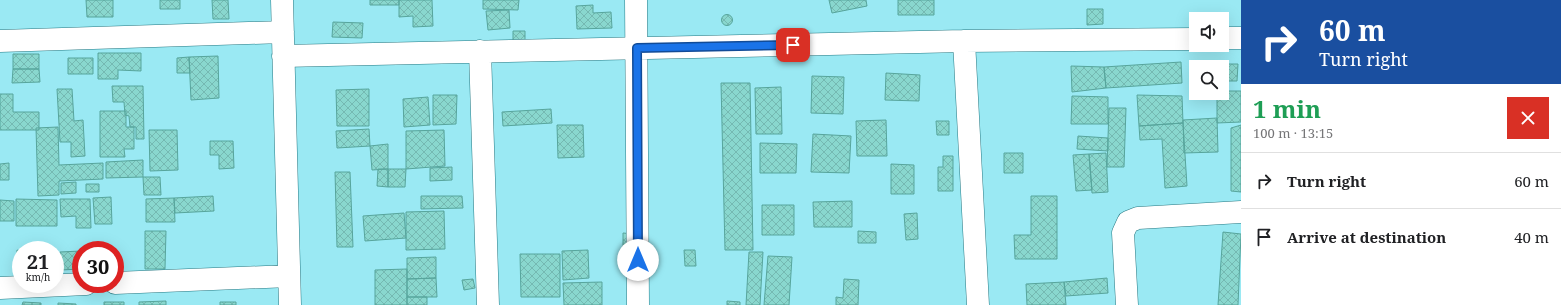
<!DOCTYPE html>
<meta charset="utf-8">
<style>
body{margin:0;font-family:"Noto Serif",serif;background:#f6f6f6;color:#202124;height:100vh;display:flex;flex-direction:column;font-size:15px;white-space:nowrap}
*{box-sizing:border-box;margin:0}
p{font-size:13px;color:#757577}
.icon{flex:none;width:22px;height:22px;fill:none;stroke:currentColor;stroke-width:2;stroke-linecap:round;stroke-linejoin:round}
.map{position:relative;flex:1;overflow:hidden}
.sheet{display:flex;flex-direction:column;background:#fff;width:320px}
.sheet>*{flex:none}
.banner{background:#1a4fa0;color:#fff;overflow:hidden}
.buttons{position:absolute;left:1189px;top:12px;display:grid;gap:8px}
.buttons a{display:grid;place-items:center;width:40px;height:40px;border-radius:0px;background:#fff;box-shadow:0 4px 16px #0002;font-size:20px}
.speed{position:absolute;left:12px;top:241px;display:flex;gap:8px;font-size:20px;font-weight:700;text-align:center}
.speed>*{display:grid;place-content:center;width:52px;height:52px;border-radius:50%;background:#fff;box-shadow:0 4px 16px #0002;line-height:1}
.speed small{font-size:10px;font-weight:400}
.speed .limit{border:6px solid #d22;background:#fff;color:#111}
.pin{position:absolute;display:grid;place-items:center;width:34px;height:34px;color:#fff;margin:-17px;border-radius:8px;box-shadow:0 2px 6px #0006}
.me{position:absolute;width:44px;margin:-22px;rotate:0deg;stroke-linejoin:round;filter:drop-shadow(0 0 3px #0008)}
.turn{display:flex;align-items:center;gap:14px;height:84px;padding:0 12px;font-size:18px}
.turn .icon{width:52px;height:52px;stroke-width:2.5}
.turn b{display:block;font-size:28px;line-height:34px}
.round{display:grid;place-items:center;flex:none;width:42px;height:42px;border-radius:0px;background:#f6f6f6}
.summary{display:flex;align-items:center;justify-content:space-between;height:68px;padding:0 12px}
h1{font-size:24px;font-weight:700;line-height:30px;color:#1e9e55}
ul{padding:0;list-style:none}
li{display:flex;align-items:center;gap:12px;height:56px;padding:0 12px;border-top:1px solid #e0e0e0}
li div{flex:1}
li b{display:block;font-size:15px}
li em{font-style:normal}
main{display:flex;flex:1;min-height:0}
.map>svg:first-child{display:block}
.building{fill:url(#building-cross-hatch);stroke:#57a59c}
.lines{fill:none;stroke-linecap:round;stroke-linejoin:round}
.minor-casing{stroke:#267983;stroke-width:23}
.minor{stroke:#fff;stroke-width:22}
.route-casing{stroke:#114b97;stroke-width:10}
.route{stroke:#1a73e8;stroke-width:7}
</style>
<main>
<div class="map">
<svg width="1241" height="305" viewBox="0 0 1241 305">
<defs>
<pattern id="building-cross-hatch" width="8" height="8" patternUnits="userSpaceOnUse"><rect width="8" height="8" fill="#89d7ce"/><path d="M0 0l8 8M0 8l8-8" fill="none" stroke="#75b9b2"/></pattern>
</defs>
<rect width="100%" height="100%" fill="#9ae9f3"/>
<!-- building -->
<path class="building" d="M86,0h27v17h-26z
M160,0h20v9h-20z
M212,0h16l1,19h-16z
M370,0h29v5h-29z
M399,0h33l1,26 -20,1v-11l-14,1z
M483,0h36l-1,10 -35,-1z
M829,0h37l1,6 -35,7z
M898,0h36v15h-36z
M593,5v8l18,-1 1,16 -35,1 -1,-23z
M1087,9h16v15l-16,1z
M509,10l1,18 -22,2 -2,-19z
M721.5 20a5.5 5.5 0 1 1 11 0a5.5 5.5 0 1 1-11 0Z
M333,22l30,1 -1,15 -30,-1z
M513,31h12v12h-12z
M98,53h43v18l-23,-1v9h-20z
M13,54h26v15h-26z
M218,56l1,42 -28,2 -2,-43z
M189,57l1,16h-13v-15z
M68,58h25v16h-25z
M1181,62l1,21 -76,5 -2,-21z
M1220,64h18l-1,17h-15v-14h-2z
M1071,66l33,1 2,21 -34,4z
M13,69h26l1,13 -28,1z
M886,73l34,2 -1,26 -34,-1z
M812,76l32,1 -1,37 -32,-1z
M721,83h29l3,167h-28z
M112,86h31l1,53h-8v-12h-6l-1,-11 -4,-1 -1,-13h-11z
M781,87l1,47h-26l-1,-46z
M57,89h15l2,32 9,-1 2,36 -14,1v-15h-11z
M369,89v37h-32l-1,-36z
M1222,91h19v31l-24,1v-30h5z
M0,94h13v18h26v18h-39z
M433,95h24l-1,29 -23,1z
M1137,95l45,1 1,27 -44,3z
M1072,96l36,1v27h-37z
M428,97l2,28 -26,2 -1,-28z
M1109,108h17l-2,59h-17z
M551,109l1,14 -49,3 -1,-14z
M100,111h26v16h8v22h-10l1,8h-25z
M1217,118l1,34 -34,1 -1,-33z
M886,120l1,36h-30l-1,-35z
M936,121h13v14h-12z
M1183,123l4,63 -22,2 -3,-49 -22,1 -1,-14z
M557,125h26l1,32 -26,1z
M1241,125v67l-10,-1v-63z
M58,127l1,38 44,-2v16l-44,2v14l-21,1 -2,-68z
M369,129l1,17 -33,2 -1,-17z
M149,130h28l1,40 -28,1z
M444,130l1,36 -39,3v-38z
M813,134l38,2 -2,37 -38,-1z
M1078,136l30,2v13l-31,-2z
M210,141h23l1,27 -15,1v-14h-9z
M760,143l37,1 -1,29h-36z
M388,144v25l-16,1 -2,-24z
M1004,153h19v20h-19z
M1106,153l2,39 -16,1 -3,-39z
M1089,154l3,36 -16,1 -3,-36z
M943,156h10v35h-15v-24h5z
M143,160v17l-37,1v-16z
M9,163v17h-9v-16z
M891,164l23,1v29h-23z
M452,167v13l-22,1v-13z
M378,169h10v18l-11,-1z
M388,169h18l-1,18h-17z
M335,172h15l3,75h-16z
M143,177h17l1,18h-17z
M76,182v11l-15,1v-11z
M86,184h13v8h-13z
M213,196l1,15 -39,2 -1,-15z
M421,196h41l1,12 -42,1z
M1031,196h26v63h-42l-1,-24h17z
M111,197l1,27h-17l-2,-26z
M174,198l1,24h-29v-23z
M16,199l41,1v26h-41z
M60,199h30l1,29h-15v-12l-15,1z
M0,200l14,1v20h-14z
M852,201v26h-38l-1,-25z
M762,205h32v30h-32z
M444,211l1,38 -39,1v-38z
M404,213l2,25 -41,3 -2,-25z
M917,213l1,26 -12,1 -2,-26z
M145,231h21l-1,38h-20z
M858,231l18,1v11h-18z
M1223,232l18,2 -3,71h-20z
M623,233l11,1v15h-11z
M17,250l4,1v19h-5z
M588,250l1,28 -26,2 -1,-29z
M684,250h11l1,16h-11z
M81,251v18l-20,1 -1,-18z
M55,252h2l-1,20 -1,-1z
M749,252h14l-3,53h-14z
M520,254h40v43h-39z
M768,256l24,1 -3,48h-25z
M436,257v21l-29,1v-21z
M407,269v36h-32v-35z
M436,278l1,19h-30v-18z
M1107,278l1,15 -42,3 -2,-14z
M473,279l2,9 -11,2 -2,-10z
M844,279l15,1 -1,25h-22v-8l7,1z
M602,282v23h-38l-1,-22z
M1064,282l2,23h-39l-1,-21z
M407,297h20v8h-20z
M166,301v4h-27v-3z
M727,301l13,1v3h-13z
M23,302l18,1v2h-19z
M104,302h20v3h-20z
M220,302h16v3h-16z
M58,303l18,1v1h-18z"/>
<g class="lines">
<defs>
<path id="minor" d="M282,0l8,305
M636,0l2,305
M1222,38h19
M0,41l283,-9
M964,41l14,264
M480,51l8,254
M283,56l681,-15 232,-2
M115,283l174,-7
M0,288l86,-4
M1127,305l-4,-72 5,-11 10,-4 103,-6"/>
</defs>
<!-- minor casing -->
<use href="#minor" class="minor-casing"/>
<!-- minor -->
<use href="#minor" class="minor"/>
</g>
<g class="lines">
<defs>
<path id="route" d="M638,260l-1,-212 156,-3"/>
</defs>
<!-- route casing -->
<use href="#route" class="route-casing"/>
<!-- route -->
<use href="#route" class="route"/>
</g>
</svg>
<div class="buttons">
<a><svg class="icon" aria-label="sound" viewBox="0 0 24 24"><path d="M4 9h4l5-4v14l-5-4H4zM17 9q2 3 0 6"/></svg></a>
<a><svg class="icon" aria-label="search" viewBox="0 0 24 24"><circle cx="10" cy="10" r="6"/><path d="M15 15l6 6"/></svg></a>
</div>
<div class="speed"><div>21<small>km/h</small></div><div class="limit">30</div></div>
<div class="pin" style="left:793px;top:45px;background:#d93025"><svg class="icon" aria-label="arrive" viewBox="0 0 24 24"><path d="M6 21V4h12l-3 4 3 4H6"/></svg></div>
<svg class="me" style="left:638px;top:260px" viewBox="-20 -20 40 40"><circle r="19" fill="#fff"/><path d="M0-13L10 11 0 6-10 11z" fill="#1a73e8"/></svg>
</div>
<section class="sheet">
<div class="banner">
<div class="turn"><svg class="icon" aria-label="right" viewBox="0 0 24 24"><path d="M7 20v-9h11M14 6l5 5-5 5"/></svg><div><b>60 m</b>Turn right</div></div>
</div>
<div class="summary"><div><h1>1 min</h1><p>100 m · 13:15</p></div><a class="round" style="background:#d93025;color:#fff"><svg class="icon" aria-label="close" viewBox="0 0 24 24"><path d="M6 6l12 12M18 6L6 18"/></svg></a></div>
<ul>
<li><svg class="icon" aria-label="right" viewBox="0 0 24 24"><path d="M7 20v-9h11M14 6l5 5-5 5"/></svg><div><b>Turn right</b></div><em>60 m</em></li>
<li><svg class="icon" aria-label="arrive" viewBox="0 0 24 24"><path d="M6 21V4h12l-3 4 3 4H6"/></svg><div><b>Arrive at destination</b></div><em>40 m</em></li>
</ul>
</section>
</main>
